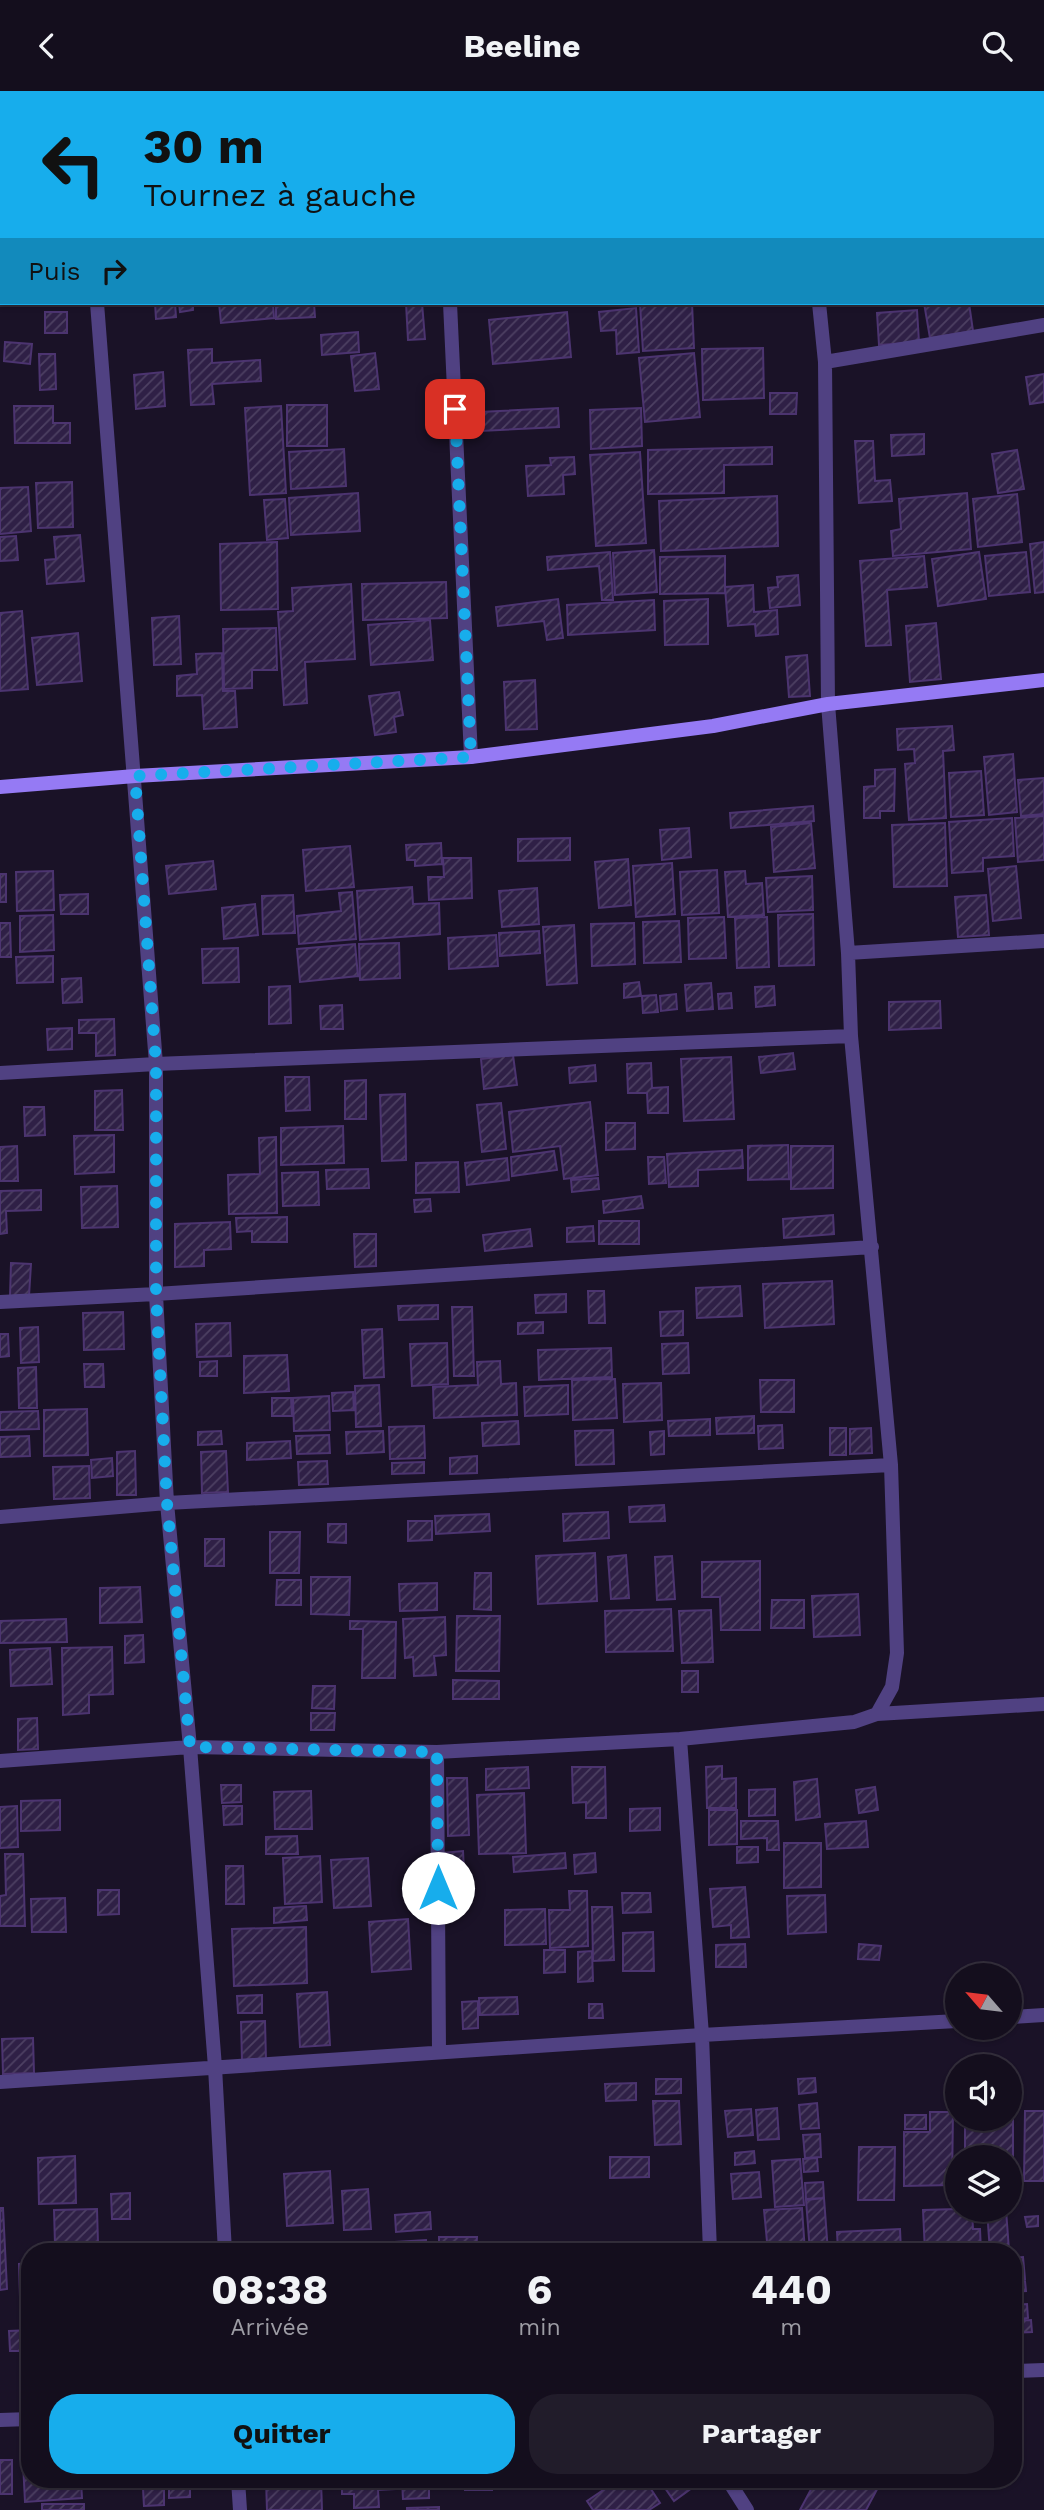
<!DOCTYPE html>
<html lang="fr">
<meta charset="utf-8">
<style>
body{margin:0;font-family:"Work Sans",sans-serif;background:#211c2a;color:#f1f3f6;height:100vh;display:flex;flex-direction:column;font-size:26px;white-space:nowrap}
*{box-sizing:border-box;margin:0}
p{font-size:23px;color:#9d9ca4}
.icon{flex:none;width:38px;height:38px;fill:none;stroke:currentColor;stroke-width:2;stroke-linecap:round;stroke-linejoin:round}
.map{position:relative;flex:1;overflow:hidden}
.drawer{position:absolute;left:21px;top:2152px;width:1001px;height:245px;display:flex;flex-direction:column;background:#140e1d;border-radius:28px;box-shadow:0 2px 5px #0004,0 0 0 2px #332e3b}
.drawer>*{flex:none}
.guide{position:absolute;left:0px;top:0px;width:1045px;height:214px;box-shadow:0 2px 5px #0004,0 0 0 2px #332e3b;background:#17adec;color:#111;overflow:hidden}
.needle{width:46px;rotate:298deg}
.tools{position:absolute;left:945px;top:1872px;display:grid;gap:14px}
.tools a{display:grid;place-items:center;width:77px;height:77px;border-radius:50%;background:#140e1d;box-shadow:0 2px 5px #0004,0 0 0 2px #332e3b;font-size:35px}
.pin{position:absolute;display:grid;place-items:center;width:60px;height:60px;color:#fff;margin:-30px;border-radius:14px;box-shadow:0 4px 10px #0006}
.me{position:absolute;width:77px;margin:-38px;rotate:0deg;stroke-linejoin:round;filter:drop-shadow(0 0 5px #0008)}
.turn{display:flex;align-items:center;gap:24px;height:147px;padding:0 28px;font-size:32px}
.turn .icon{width:91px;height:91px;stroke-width:2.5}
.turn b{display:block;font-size:49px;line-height:60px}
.then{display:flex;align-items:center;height:66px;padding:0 28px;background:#0003;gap:14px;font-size:26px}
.eta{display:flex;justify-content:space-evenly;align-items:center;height:119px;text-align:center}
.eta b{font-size:42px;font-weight:700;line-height:49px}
.action{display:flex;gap:14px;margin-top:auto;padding:14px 28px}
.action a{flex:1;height:80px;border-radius:28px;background:#17adec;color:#111;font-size:28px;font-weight:700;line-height:80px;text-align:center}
.action a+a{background:#211c2a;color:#f1f3f6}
header{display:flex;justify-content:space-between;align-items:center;height:91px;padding:0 28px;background:#140e1d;font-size:32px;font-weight:700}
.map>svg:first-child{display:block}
.building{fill:url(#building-hatch);stroke:#4c3470;stroke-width:2}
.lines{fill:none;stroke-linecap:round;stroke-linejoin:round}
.street{stroke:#504182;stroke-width:14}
.secondary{stroke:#957af4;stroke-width:14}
.route{stroke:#17adec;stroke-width:12;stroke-dasharray:0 21.6}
</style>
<header><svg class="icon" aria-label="back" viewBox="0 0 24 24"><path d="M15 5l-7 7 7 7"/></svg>Beeline<svg class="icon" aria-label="search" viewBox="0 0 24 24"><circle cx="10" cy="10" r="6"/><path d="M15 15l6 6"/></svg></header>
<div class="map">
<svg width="1044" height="2419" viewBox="0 0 1044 2419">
<defs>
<pattern id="building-hatch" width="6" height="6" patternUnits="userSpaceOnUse" patternTransform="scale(1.75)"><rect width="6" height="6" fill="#2f2046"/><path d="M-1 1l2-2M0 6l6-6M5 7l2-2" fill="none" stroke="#4d4062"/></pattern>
</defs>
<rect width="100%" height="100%" fill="#1a1227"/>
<!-- building -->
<path class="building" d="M155,212h20l1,14 -20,2z
M179,212h14v7l-13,2z
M219,212h54l1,15 -53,5z
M276,212h38l1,14 -39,2z
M406,212h16l3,36 -17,1z
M692,212l2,45 -51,3 -3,-47z
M924,212h45l4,28 -43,7z
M636,217l3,44 -22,2 -1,-24 -15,1 -2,-19z
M917,219l2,32 -40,3 -2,-32z
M45,221h22v21h-22z
M567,221l4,45 -78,7 -4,-44z
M358,241l1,20 -37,3 -1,-20z
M5,251l27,2 -2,20 -26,-3z
M763,257l1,50 -61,2 -1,-51z
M212,258v14l48,-3 1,21 -49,3 2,20 -23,1 -3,-55z
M375,262l4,36 -24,2 -4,-35z
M694,262l6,64 -55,5 -6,-64z
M39,263h16l1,35 -16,1z
M163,281l2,34 -29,3 -2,-34z
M1044,283v28l-14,2 -4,-27z
M770,302h27l-1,21h-26z
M287,314h40v41h-40z
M14,315h39v17h17v20h-55z
M281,315l5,87 -36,2 -5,-87z
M558,317l1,19 -78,4 -1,-19z
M641,317l1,38 -51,3 -1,-39z
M924,343v20l-32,2 -1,-21z
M855,350h18l2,40 15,-1 2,21 -33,2z
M772,356v17l-48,1v28l-76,1v-44z
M344,358l2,37 -55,3 -2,-37z
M1017,359l7,39 -26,4 -6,-39z
M640,361l6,91 -50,3 -6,-91z
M574,366l1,17 -12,1 1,19 -36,2 -2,-30 25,-1 -1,-7z
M72,391l1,45 -35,1 -2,-45z
M28,396l3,44 -31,3v-46z
M358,402l2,38 -69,4 -2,-37z
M967,402l4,56 -78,7 -2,-25 10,-2 -2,-30z
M1017,403l5,48 -44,5 -5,-48z
M777,405l1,50 -117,5 -2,-50z
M285,408l3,39 -21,2 -3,-40z
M80,444l4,46 -37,3 -2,-24 11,-1 -2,-22z
M16,445l2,24 -18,1v-24z
M277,451l1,67 -57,1 -1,-66z
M1044,451v50l-9,1 -5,-49z
M654,459l3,42 -42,3 -2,-42z
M610,461l3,48h-11l-3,-34 -51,4 -1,-13z
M979,461l7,47 -48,7 -6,-47z
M1026,461l4,40 -41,4 -4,-40z
M725,465v37l-65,1v-37z
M924,465l3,31 -40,3 4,55 -25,1 -6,-85z
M798,484l2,30 -30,3 -2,-20 10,-1 -1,-10z
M446,491l1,36 -84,2 -1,-36z
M351,493l4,75 -50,3 2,41 -23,2 -6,-93 15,-1 -1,-23z
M753,494l1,27 23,-2 1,24 -22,2 -1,-12 -27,2 -3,-39z
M558,508l5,39 -16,2 -3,-19 -46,5 -2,-19z
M708,508v45l-43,1 -1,-44z
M654,509l1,30 -87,5 -1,-30z
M22,520l6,78 -28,2v-78z
M179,525l2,48 -27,1 -2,-47z
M430,529l3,40 -62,5 -3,-40z
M936,532l5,56 -31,3 -4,-56z
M276,537l1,42h-25v18l-28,1 -1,-60z
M78,542l4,48 -45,4 -5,-47z
M222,562l1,38h12l2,36 -33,2 -2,-34 -25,1v-20l20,-2 -1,-20z
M807,564l3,41 -21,1 -3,-40z
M535,589l2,49 -31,1 -2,-48z
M399,601l4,23 -9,2 2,15 -21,3 -6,-39z
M952,635l2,24 -11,1 3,67 -37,2 -4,-56 10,-1 -1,-14 -16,1 -1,-21z
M1013,663l4,58 -28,3 -5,-58z
M895,678l-1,42h-14v7h-16v-31l11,-1v-16z
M981,680l3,44 -33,2 -2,-44z
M1044,687v36l-23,2 -3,-36z
M813,715l1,15 -83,7 -1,-15z
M1044,725v44l-26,2 -3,-44z
M1012,727l2,38 -31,2v13l-31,2 -3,-51z
M811,732l4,45 -41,4 -3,-45z
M945,732l2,63 -53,1 -2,-62z
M689,737l2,29 -29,3 -2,-30z
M570,747v22l-52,1v-22z
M441,752l1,21 -27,2v-6h-8l-1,-15z
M350,755l4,41 -48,4 -3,-41z
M443,767h28l1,40 -43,2 -1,-23h16z
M628,768l3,46 -32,3 -4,-46z
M213,770l3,28 -47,5 -3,-28z
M672,772l3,51 -39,3 -3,-51z
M1016,775l5,52 -28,3 -5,-52z
M717,779l2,43 -37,2 -2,-43z
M53,780l1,39 -37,1 -1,-39z
M745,780l1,13 16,-1 2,32 -36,2 -3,-45z
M0,783h6v28h-6z
M812,785l1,34 -45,2 -2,-34z
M412,796l1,17 26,-1 1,31 -80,6 -3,-49z
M537,797l2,36 -37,3 -3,-36z
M352,801l4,47 -57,5 -2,-28 44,-5 -2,-18z
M88,803v20h-27l-1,-19z
M293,804l2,38 -32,1 -1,-38z
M986,804l3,40 -31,2 -3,-40z
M255,813l3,31 -34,4 -2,-31z
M813,823l1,51 -35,1 -1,-51z
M53,824l1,35 -34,2v-36z
M724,826l2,41 -37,1 -1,-41z
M767,826l2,50 -32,1 -2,-50z
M679,830l2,41 -37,1 -1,-41z
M0,832h10l1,34h-11z
M634,832l1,41 -43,2 -1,-42z
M574,834l3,58 -30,2 -4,-58z
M539,840l1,22 -40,3 -1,-23z
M496,844l2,31 -49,3 -1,-31z
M399,852l1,35 -40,2 -1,-36z
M355,853l3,32 -58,6 -3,-33z
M238,857l1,34 -36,1 -1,-34z
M53,865v26l-36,1 -1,-26z
M81,887l1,24 -19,1 -1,-24z
M639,891l2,14 -17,2v-14z
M711,892l2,26 -26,2 -2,-26z
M290,895l1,37 -22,1v-37z
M774,895l1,19 -19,2 -1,-20z
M731,902l1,15 -13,1 -1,-15z
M676,903l1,15 -16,2 -1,-15z
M656,904l2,17 -15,1 -1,-17z
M940,910l1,27 -52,2v-28z
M342,914l1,24h-22l-1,-23z
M114,928l1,36 -19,1v-23h-17v-13z
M72,937v21l-24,1 -1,-21z
M793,962l2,16 -34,4 -2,-16z
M513,964l4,30 -33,4 -3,-30z
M731,966l3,62 -50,2 -3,-62z
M651,972l1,25 16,-1v26h-20l-1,-20h-19l-1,-29z
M595,974l1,16 -26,2 -1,-15z
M285,986h24l1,33 -24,1z
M366,989v39h-21v-38z
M122,999l1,40h-28v-39z
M405,1003l1,66 -24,1 -2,-66z
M590,1011l8,73 -34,4 -4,-33 -47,6 -4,-40z
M501,1012l5,46 -24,3 -5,-47z
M24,1016h20l1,28 -20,1z
M606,1032h29v26l-29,1z
M343,1035l1,37 -63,2v-37z
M114,1044v37l-39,2 -1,-38z
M276,1046l1,76 -48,1 -1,-39 32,-1 -1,-36z
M788,1054l1,34 -41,1v-34z
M17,1055l1,35h-18v-34z
M791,1055h42v42l-42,1z
M742,1059l1,18 -45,2v16l-29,1 -2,-33z
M554,1060l3,19 -45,6 -1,-19z
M648,1066h16l2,26 -17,1z
M507,1067l2,22 -42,5 -2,-22z
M458,1071l1,30 -43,1v-30z
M368,1078l1,19 -42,1 -1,-19z
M318,1081l1,33 -36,1 -1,-33z
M598,1087l1,11 -27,3 -1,-12z
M117,1095l1,41 -36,1 -1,-41z
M41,1099v20l-35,1 1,22 -7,1v-43z
M641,1105l2,12 -39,5 -1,-12z
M430,1108l1,12 -16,1 -1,-12z
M833,1124l1,19 -50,4 -1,-19z
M287,1126v25h-35v-11l-15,1 -1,-14z
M599,1130h40v23h-40z
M230,1131l1,27 -27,1v16l-29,1v-43z
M593,1135l1,15 -27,1v-14z
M530,1138l2,17 -47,5 -2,-16z
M354,1143h22v32l-21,1z
M11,1172l20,1 -2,32h-19z
M832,1190l2,43 -69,4 -2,-44z
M740,1195l2,30 -45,2 -1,-30z
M588,1200h16l1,32h-16z
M566,1203v18l-30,1 -1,-18z
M438,1214v14l-39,1 -1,-14z
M452,1216h20l2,69h-20z
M683,1220v24l-22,1 -1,-24z
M123,1221l1,37 -40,1 -1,-37z
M543,1231v11l-25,1v-11z
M230,1232l1,33 -34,1 -1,-33z
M38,1236l1,35 -18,1 -1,-35z
M382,1238l2,48 -20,1 -2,-48z
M0,1243h8l1,22 -9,1z
M447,1252l1,41 -36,2 -2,-42z
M688,1252l1,30 -26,1 -1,-30z
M611,1257l1,29 -73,3 -1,-30z
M287,1264l2,36 -45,2v-37z
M217,1270v15h-17v-14z
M500,1270l1,23 15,-1 1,32 -83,3 -1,-31 45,-2 -1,-23z
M84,1273h19l1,23h-19z
M36,1276l1,41h-18l-1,-40z
M615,1288l2,39 -44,2 -1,-40z
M760,1289h34v32h-33z
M661,1292l1,37 -38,2 -1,-38z
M379,1294l2,41 -25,1 -1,-41z
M568,1294v29l-43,2 -1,-29z
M353,1301l1,18 -21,1 -1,-18z
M329,1305l1,34 -36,1 -1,-33z
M272,1307h19l1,18h-20z
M87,1318l1,46 -44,1v-46z
M38,1320l1,18 -39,1v-18z
M754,1325v17l-37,1 -1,-16z
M710,1328v16l-41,1 -1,-15z
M518,1330l1,23 -36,2 -1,-23z
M782,1334l1,23 -24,1 -1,-23z
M424,1335l1,32 -35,1 -1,-32z
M830,1337h16v27h-16z
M871,1337l1,25 -22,1v-25z
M613,1339l1,34 -38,1 -1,-34z
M221,1340l1,13 -24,1v-13z
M383,1340l1,21 -37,2 -1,-22z
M664,1340v23l-13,1 -1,-23z
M329,1344l1,18 -33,1 -1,-18z
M29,1345l1,20 -30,1v-20z
M290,1350l1,17 -44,2v-17z
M135,1360l1,44h-19v-43z
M226,1360l2,41 -26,1 -1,-41z
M477,1365v17l-27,1v-16z
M112,1367l1,18 -21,2 -1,-18z
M327,1370l1,23 -29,1 -1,-23z
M424,1371v11l-32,1v-11z
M89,1375l1,32 -36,1 -1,-32z
M664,1414l1,16 -35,1 -1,-15z
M608,1421l1,26 -45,3 -1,-27z
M489,1423l1,17 -54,3 -1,-18z
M408,1430h24v19l-24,1z
M328,1433h18v19l-18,-1z
M270,1441h30l-1,41h-29z
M205,1448h19v27h-19z
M595,1462l2,48 -59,3 -2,-48z
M626,1464l3,43 -18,1 -3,-42z
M672,1465l3,43 -18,1 -2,-43z
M760,1470v69h-39l-1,-33h-18v-35z
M475,1482h16v37l-17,-1z
M311,1486h39l-1,38 -38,-1z
M277,1489h24v25h-25z
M437,1492v27l-37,1 -1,-27z
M140,1496l2,35 -42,1v-35z
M858,1503l2,41 -46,2 -2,-41z
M772,1509h32v28h-33z
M671,1518l2,42 -67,1 -1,-41z
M711,1519l2,52 -31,1 -3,-52z
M457,1525h43l-1,55h-43z
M445,1526l1,38 -12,1 2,19 -22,1 -1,-19 -8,1 -2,-39z
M66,1528l1,23 -67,1v-22z
M350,1530l46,1 -1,56h-33l1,-49h-13z
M143,1544l1,27 -19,1v-27z
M112,1556l1,47 -24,1v18l-26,2 -1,-67z
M50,1557l2,36 -41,2 -1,-36z
M682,1580h16v21h-16z
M453,1589l46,1v18h-46z
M313,1595h22l-1,23 -22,-1z
M311,1622h24l-1,17h-23z
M37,1627l1,31 -20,1v-31z
M722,1675v13l14,-1v30h-29l-1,-41z
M528,1676l1,21 -43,2v-21z
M572,1676h33l1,51h-20v-16l-13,1z
M447,1687h20l2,57 -21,1z
M817,1688l3,38 -24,3 -2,-38z
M221,1694h20v17l-19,1z
M875,1696l3,23 -19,3 -3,-23z
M775,1698v26l-26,1v-26z
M311,1700l1,38h-37l-1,-37z
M524,1702l2,60 -47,1 -2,-59z
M60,1709v30l-39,1v-30z
M17,1715l1,41 -18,1v-41z
M223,1715h19v18l-18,1z
M660,1717v22l-30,1v-22z
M709,1719h28v34l-28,1z
M741,1730h37l1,29h-12v-12l-26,1z
M866,1730l2,26 -41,2 -2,-25z
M297,1745l1,18h-32v-17z
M784,1752h37v44l-37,1z
M737,1756h21v15l-21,1z
M463,1760l1,20 -21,2 -1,-20z
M565,1762l1,15 -52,4 -1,-15z
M595,1762l1,19 -21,2 -1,-19z
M5,1763h18l2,72h-25v-30l6,-1z
M320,1765l2,46 -37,2 -2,-46z
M368,1767l3,48 -37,2 -3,-48z
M226,1775h17l1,38h-18z
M745,1796l4,50 -18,1v-13l-18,2 -3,-38z
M98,1799h21v24l-21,1z
M569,1800h18l1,55 -38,2 -1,-38h21z
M622,1802h28l1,19 -28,1z
M825,1804l1,37 -38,2 -1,-38z
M65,1807l1,34h-34l-1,-33z
M306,1815l1,14 -33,3v-15z
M592,1816h20l2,53 -21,1z
M545,1818l1,35 -41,1v-35z
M408,1828l3,50 -39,3 -3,-50z
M306,1836l1,56 -73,3 -2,-57z
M653,1841l1,39h-31v-38z
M745,1853l1,23h-30v-22z
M859,1853l22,2 -2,14 -21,-1z
M544,1859h21v22l-21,1z
M592,1860l1,30 -15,1v-30z
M327,1901l3,53 -30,2 -3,-53z
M262,1904v18h-24l-1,-17z
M517,1906l1,17 -38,1 -1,-17z
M478,1910v27l-15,1 -1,-27z
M589,1913h13l1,14h-14z
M265,1930l1,39 -24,1 -1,-39z
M33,1947l1,35 -31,1 -1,-35z
M815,1987l1,14 -17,2 -1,-15z
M656,1988h25v14l-25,1z
M636,1992v17l-30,1 -1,-17z
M653,2010h26l2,43 -26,1z
M817,2012l2,25 -18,1 -2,-24z
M777,2017l2,31 -21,1 -2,-30z
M751,2018l2,26 -25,2 -3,-26z
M1025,2020h19v70h-20z
M930,2021h23l-1,73 -48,1v-54h26z
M1010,2021h3v70h-3v-24h-45v-39h45z
M905,2024h21v14h-21z
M820,2043l1,23 -16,1 -2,-23z
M859,2056h36l-1,53h-36z
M754,2060l1,12 -20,2v-12z
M75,2065l1,47 -37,1 -1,-46z
M610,2066h39v20l-39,1z
M817,2067l1,13 -14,1 -1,-13z
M800,2068l4,46 -29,2 -3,-46z
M330,2080l3,52 -46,3 -3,-52z
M759,2081l2,25 -28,2 -2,-25z
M823,2091l1,16 -18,1 -1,-16z
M368,2098l3,40 -27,1 -2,-39z
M130,2102v26h-18l-1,-25z
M824,2107l4,54h-18l-4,-52z
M0,2117h3l4,81 -7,1z
M802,2117l3,44h-37l-4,-42z
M97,2118l1,34 -43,1 -1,-34z
M957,2118l15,1 1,19h7l1,23h-56l-2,-42z
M987,2119h19l3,40 -19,2z
M430,2121l1,17 -35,3 -1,-17z
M1038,2125v10l-11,1 -2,-10z
M900,2138l1,23h-63l-1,-20z
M439,2146h38l-1,15h-37z
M426,2149l1,12h-81v-7z
M314,2154v7h-59v-4z
M326,2154h13l1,7h-14z
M1023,2166l2,22 -12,1v-22z
M30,2172v34h-10l-1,-33z
M1025,2190l1,10 -13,1v-10z
M1027,2213l1,14 -15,2v-15z
M1031,2229l1,12 -19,1v-12z
M30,2239v21h-20l-1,-20z
M1021,2244l1,13h-9v-12z
M0,2369h12v34h-12z
M30,2370v19h51l1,18 -57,4 -2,-40z
M266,2389h55l1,30h-55z
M342,2389h52l1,9 -17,1 1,17 -25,1v-14h-12z
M402,2389h27v18l-26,1z
M465,2389h27v10h-27z
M618,2389h27l15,23 -11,7h-56l-6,-9z
M677,2389h15l4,5 -22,16 -9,-13z
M816,2389h66l-16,30h-66z
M169,2391h21v15l-21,1z
M164,2397v17l-20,1 -1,-17z
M42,2413h42v6h-42z
M439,2416v3h-32v-2z"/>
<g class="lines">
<!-- street -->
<path class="street" d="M80,0v2
M440,0v2
M798,0v2
M158,2l33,-2
M0,14h2
M97,212l59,761v230l11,209 23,244 25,320 10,185
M450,212l21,454
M825,271l219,-37
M848,862l196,-12
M0,982l156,-9 695,-28
M0,1211l156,-8 716,-47
M0,1426l167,-14 724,-38
M877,1623l167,-10
M680,1648l22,296 8,217
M437,1661l2,300
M0,1670l190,-14 247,5 243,-13 174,-17 23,-8 15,-27 5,-34 -6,-188 -40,-429 -3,-83 -20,-249 -3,-342 -6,-59
M1010,1926l34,-2
M0,1991l702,-47 255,-14
M1013,2280l31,-1
M0,2329l30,-1
M238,2389l2,30
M728,2389l19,30"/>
<!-- secondary -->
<path class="secondary" d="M0,696l135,-11 336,-19 242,-31 115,-22 216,-24"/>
</g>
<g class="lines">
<!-- route -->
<path class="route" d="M438,1797l-1,-136 -247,-5 -23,-244 -11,-209v-230l-21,-288 336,-19 -16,-348"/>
</g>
</svg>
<div class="tools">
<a><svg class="needle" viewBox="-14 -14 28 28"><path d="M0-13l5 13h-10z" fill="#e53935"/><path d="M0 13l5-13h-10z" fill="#9d9ca4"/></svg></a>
<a><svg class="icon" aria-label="sound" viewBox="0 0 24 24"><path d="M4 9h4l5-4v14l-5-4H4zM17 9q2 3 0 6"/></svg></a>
<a><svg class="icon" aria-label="layers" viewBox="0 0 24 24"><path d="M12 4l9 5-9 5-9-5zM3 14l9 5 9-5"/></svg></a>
</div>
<div class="pin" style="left:455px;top:318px;background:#d93025"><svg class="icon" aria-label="arrive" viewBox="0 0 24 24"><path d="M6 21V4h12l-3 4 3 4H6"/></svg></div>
<svg class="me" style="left:438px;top:1797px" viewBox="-20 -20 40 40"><circle r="19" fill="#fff"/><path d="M0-13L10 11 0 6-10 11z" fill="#17adec"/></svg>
<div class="guide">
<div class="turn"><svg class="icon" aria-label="left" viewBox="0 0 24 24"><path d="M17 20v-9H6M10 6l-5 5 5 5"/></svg><div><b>30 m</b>Tournez à gauche</div></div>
<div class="then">Puis<svg class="icon" aria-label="right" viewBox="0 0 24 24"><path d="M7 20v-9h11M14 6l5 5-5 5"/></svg></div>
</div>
<section class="drawer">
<div class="eta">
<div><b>08:38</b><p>Arrivée</p></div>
<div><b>6</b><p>min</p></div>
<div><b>440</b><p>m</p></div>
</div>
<div class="action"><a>Quitter</a><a>Partager</a></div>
</section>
</div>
